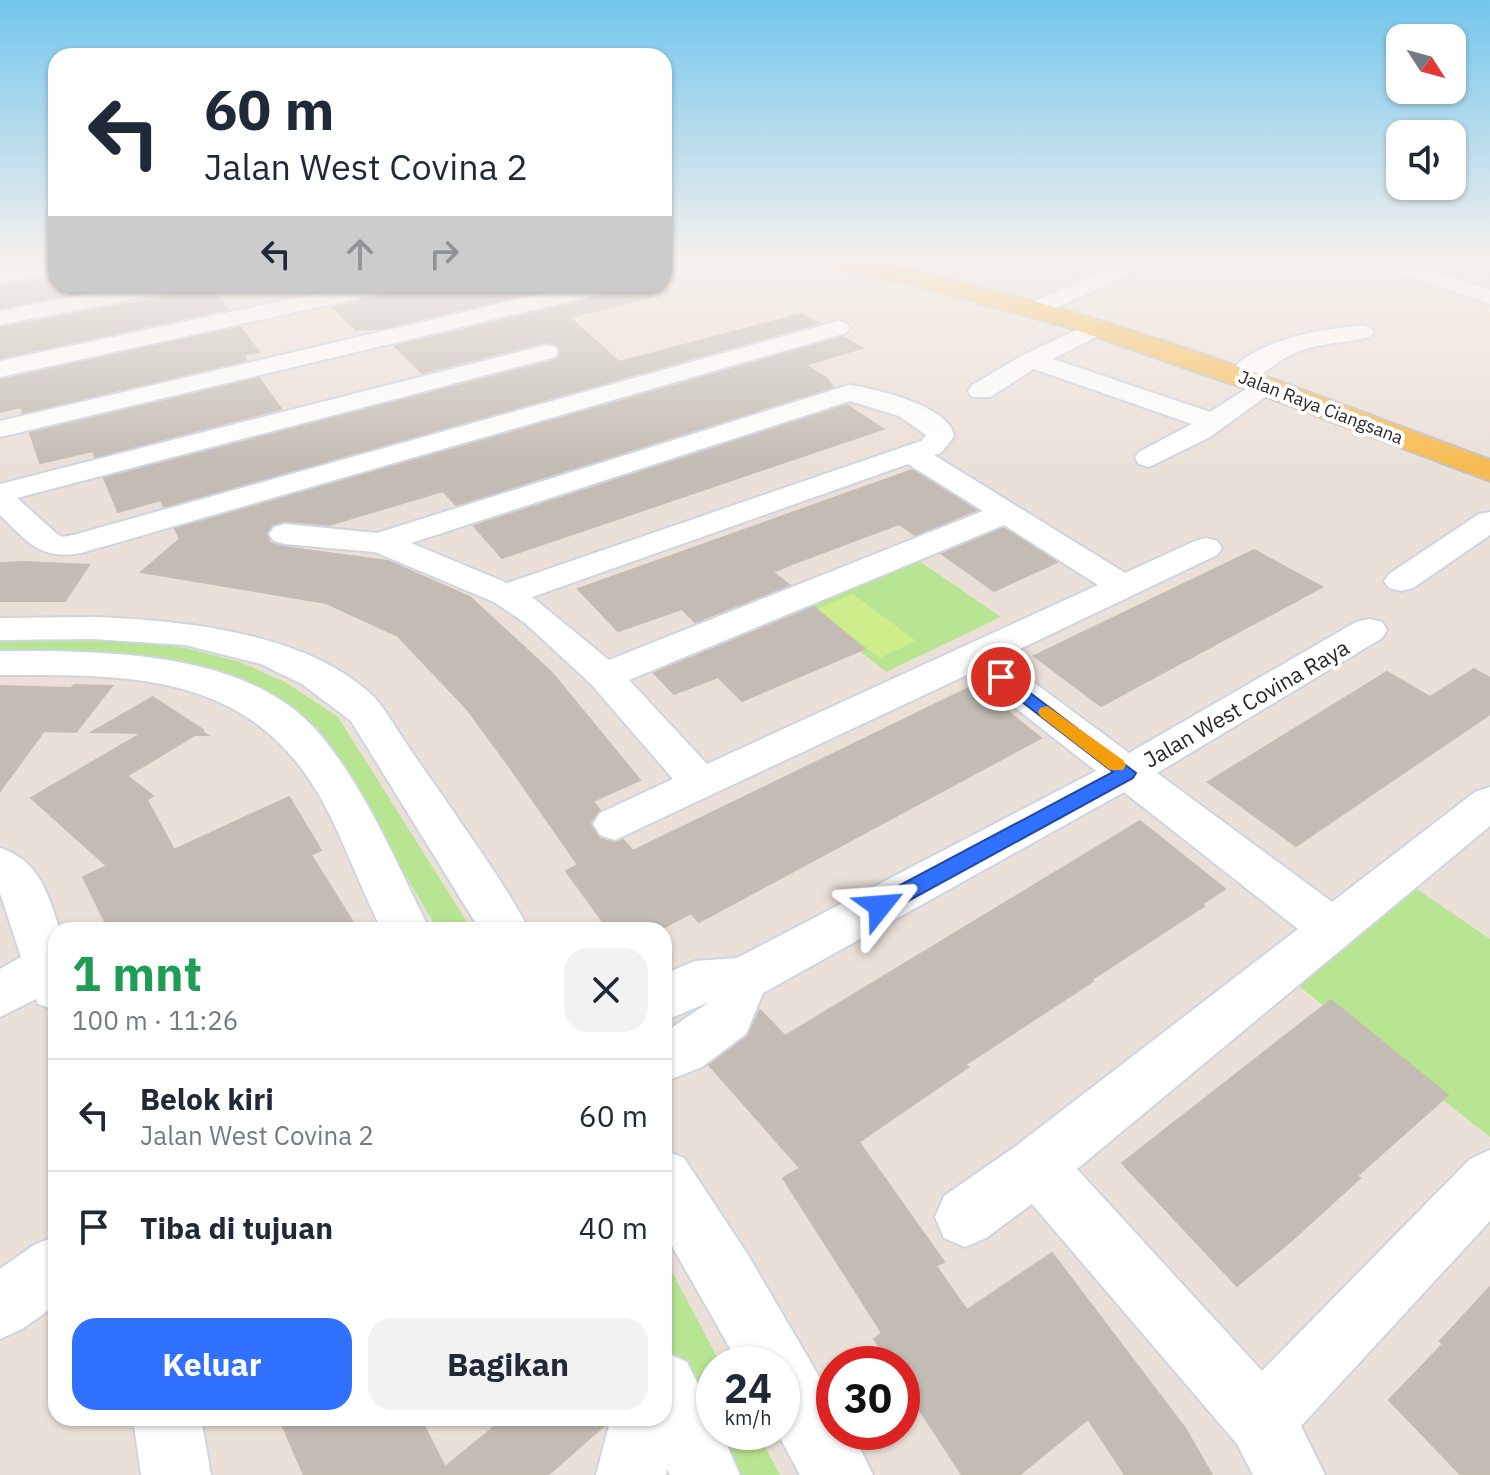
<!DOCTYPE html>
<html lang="id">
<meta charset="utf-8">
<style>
body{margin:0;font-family:"IBM Plex Sans",sans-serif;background:#f2f2f3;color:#1f2937;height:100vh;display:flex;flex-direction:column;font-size:30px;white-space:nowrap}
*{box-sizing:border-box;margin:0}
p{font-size:26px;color:#747a83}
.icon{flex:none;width:44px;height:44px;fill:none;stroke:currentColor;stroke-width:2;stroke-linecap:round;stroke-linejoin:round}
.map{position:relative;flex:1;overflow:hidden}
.panel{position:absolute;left:48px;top:922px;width:624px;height:504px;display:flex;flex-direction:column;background:#fff;border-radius:24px;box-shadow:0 2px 6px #0004}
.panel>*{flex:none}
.top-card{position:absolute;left:48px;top:48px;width:624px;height:244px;border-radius:24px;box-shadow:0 2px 6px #0004;background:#fff;color:#1f2937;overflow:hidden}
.needle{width:52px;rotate:126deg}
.fabs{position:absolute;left:1386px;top:24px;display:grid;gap:16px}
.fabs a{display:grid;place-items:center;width:80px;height:80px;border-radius:16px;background:#fff;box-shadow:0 2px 6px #0004;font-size:40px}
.speed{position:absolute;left:696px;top:1346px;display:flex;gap:16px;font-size:40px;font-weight:700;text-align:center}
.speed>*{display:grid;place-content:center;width:104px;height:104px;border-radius:50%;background:#fff;box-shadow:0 2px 6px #0004;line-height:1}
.speed small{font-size:20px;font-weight:400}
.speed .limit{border:12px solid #d22;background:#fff;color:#111}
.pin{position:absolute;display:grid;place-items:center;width:68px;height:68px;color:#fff;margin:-34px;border:4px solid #fff;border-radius:50%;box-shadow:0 2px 8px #0007}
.me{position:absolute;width:88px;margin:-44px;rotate:62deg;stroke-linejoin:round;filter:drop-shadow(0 0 6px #0008)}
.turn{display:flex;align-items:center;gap:28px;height:168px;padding:0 24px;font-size:36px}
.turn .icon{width:104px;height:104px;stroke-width:2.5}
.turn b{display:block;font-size:56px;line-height:68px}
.lanes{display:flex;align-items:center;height:76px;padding:0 24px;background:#0003;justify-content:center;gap:40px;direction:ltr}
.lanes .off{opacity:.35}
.round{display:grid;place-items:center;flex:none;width:84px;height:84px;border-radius:24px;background:#f2f2f3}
.summary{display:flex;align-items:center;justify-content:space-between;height:136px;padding:0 24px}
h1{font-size:48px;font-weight:700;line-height:60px;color:#1e9e55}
.cta{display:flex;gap:16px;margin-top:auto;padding:16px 24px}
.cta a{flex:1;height:92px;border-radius:24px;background:#3171ff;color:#fff;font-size:32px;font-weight:700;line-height:92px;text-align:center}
.cta a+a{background:#f2f2f3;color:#1f2937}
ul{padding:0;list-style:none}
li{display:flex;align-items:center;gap:24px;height:112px;padding:0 24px;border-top:2px solid #e0e1e3}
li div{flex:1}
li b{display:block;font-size:30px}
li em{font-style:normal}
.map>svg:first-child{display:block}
.green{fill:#b8e591}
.pitch{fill:#d0ed8b}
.building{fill:#c2bcb4;stroke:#c6bcb2;stroke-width:2}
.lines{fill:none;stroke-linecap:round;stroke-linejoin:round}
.minor-casing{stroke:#cdd4e2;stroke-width:4}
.major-casing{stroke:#c3c3c3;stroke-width:4}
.minor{fill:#fff;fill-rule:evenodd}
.major{fill:#f7bb51;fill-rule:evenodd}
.route{fill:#3171ff;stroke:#2049a6;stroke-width:2}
.slow{fill:#f59e0b}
.labels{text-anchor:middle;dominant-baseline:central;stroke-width:8;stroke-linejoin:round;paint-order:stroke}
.far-street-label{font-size:18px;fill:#272727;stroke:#fff}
.street-label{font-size:22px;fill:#272727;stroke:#fff}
</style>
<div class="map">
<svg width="1490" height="1475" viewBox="0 0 1490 1475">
<rect width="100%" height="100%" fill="#ebe0d8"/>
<!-- green -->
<path class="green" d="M909,554l92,63 -115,55 -89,-71z
M82,640l60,2 43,6 55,14 45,20 53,35 134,213h-34l-121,-203 -50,-34 -42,-18 -54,-14 -41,-6 -130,-1v-13z
M1414,887l76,52v198l-195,-154z
M664,1257l57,107h-7v68h43l23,43h-47l-69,-137z"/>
<!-- pitch -->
<path class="pitch" d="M853,594l63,47 -36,17 -63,-49z"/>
<!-- building -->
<path class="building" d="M56,276v8h45l3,4 -104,20v-22z
M405,284h166l-193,45 -22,1 -23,-23 59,-13z
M626,284h41l1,9 -99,24 50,45 182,-48 17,9 -654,184 -3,-7 -43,12 -14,-34 452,-118 5,-10 -5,-6 -11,-2 -123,31 -27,-27 218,-52z
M211,288l16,21 -227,49v-30z
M240,327l19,25 -15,3 2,5 -223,53 -2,-6 -21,5v-32z
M843,337l19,11 -57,17 20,12 8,10 -377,118 -13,-14 -114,34 -45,-4 -12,4 -6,9 4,9 14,4 104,14 82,36 82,76 88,107 -47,21 7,9 -10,12 9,16 15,5 9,-3 10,11 342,-166 66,53 -342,184 -8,-9 -32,17h-50l-43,-59 12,-6 -67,-96 -44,-60 -69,-73 -72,-33 -185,-31 39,-33 -5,-10z
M259,378l22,31 -186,48 -2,-6 -53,12 -10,-30z
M847,405l36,24 -381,129 -28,-32z
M912,470l64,40 -61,25 -16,-11 -107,40 -19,8 16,13 -94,37 -13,-13 -64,22 -40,-42z
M1004,528l53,34 -63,29 -52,-37z
M1254,550l68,37 -221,119 -67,-50z
M25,562l64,3 -24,36h-65v-38z
M814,607l50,42 -122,52 -24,-24 -44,17 -20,-21z
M1474,669l16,9v36l-194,132 -88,-64 179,-110 43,25z
M74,685l38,1 -36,46 -32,-1 -44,60v-105l71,2z
M153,697l50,33 -2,1 6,4h-12l-68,41 26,20 -6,4 27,50 115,-53 32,53 -10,5 47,75h-249l-26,-53 24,-11 -76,-68 111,-65 -50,-1z
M1140,821l85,68 -23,15 2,2 -113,74 2,1 -128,84 3,2 -109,75 85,120 -8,4 31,44 85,-57 133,175 27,47h-87l-37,-56 -69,56h-57l-60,-92v-19h-12l-16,-25 8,-6 -99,-155 17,-10 -91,-103 39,-29 12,-26 25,26z
M1331,1000l117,95 -91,81 3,2 -69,63 -54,45 -115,-123z
M1490,1287v188h-29l-72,-75 54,-56 -3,-3z
M279,1418h141l25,49 60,-49h103l-2,6 -58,51h-244z"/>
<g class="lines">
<defs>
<path id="minor" d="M676,260l20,2 -11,10 -21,6v-13z
M1127,260h26l-3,4 -108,51h-16l-3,-5 3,-5z
M1371,260h29l90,30v14l-116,-40z
M56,261v12l-56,10v-12z
M139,284h44l-11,7 -172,34v-14z
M361,284h41l-11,7 -391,86v-16z
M584,284h39l-11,7 -612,146v-16z
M1098,320l8,2 4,5 -4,5 -53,27 157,53 47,-30h18l4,5 -69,50 -61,30 -10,-3 -4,-6 4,-6 53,-28 -158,-55 -44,28h-18l-4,-6 4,-6 51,-30z
M838,321l8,2 4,5 -4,5 -765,220c-42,7 -53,-11 -81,-38v-31l546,-139 9,2 3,5 -3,5 -538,141 40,36 6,3 14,-3z
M1362,325l8,2 4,5 -4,5c-26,7 -54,5 -79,18 -20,9 -39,33 -61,27l-4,-5c26,-38 94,-47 136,-52z
M849,385c25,3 104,22 105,52l-13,16 -7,2 191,118 70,-32 11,-3 11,3 5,7 -5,7 -216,103 128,95 227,-131 13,-3 13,3 5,8 -5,8 -225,135 175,129 143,-110 15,-5v39l-413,343 185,202 208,-212 20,-9v71l-189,205 24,49h-72l-16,-31 -205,-240 -46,34 -21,9 -21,-9 -9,-21 9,-21 72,-50 282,-217 -174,-137 -361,201 -17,41 -44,33 -38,15v-49l45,-31 -45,19v-47l31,-13 42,-3 359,-187 -125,-98 -356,167 -15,-5 -7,-11 7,-11 73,-34 -82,-95 -66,-61 -31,-21 -119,-50 -90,-8 -11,-3 -5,-7 5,-7 11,-3 92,9zM850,401l49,15 27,19 -5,6 -414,142 -96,-40zM908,464l75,47 -374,149 -77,-63zM1004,525l94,60 -391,179 -78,-84z
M1490,512v23l-77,53 -12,3 -12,-3 -5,-7 5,-7 90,-60z
M93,617c87,3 214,15 281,80 11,12 19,27 28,40 14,22 30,43 45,65 28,42 59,83 82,128h-49l-129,-209 -49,-37 -41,-20 -76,-19 -92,-6 -93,1v-22z
M0,651c100,0 243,-2 316,79 48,54 81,135 114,200h-48c-25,-48 -42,-103 -71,-148 -73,-112 -192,-107 -311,-107z
M0,848c39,12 48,46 60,82h-4v80l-18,-6 -2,-5 -36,18v-48l21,-12 -21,-64z
M664,1150l20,8 64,97 86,147v30h18l21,43h-73l-23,-43h5v-68h-43l-75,-132z
M56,1236v69l-34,24 -22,10v-70l34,-24z
M664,1352l23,10 27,55v15h7l19,43h-70l-3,-6 -1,6h-70l15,-57h53z
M133,1418h68l10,57h-70z"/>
<path id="major" d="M816,260c56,-4 112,14 167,28 173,43 340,110 507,172v21l-255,-96 -164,-57 -160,-44 -92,-19z"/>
</defs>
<!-- minor casing -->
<use href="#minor" class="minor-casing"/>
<!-- major casing -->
<use href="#major" class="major-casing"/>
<!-- minor -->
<use href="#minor" class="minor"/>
<!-- major -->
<use href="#major" class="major"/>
</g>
<!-- sky -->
<linearGradient id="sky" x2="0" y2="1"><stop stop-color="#73c6ed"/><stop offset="0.56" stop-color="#f6f1ed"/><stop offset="1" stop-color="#f6f1ed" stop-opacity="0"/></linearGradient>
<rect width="1490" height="466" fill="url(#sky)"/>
<!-- route -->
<path class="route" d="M1001,671l135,102 -3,5 -245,134 -8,2 -8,-2 -3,-6 3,-6 241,-128 -118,-91 -3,-4z"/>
<!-- slow -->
<path class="slow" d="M1047,706l76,54 3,5 -3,5h-13l-70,-54 -2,-4 2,-4z"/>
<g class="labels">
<!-- far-street labels -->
<g class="far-street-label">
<text transform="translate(1321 407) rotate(21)">Jalan Raya Ciangsana</text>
</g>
<!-- street labels -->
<g class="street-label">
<text transform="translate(1246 703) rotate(-30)">Jalan West Covina Raya</text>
</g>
</g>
</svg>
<div class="fabs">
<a><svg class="needle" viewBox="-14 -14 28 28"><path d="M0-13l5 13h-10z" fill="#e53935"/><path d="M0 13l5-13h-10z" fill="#747a83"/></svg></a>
<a><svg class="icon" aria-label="sound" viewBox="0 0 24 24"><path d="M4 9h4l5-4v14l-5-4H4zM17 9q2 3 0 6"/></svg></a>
</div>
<div class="speed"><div>24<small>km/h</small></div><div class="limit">30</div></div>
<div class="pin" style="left:1001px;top:677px;background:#d93025"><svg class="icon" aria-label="arrive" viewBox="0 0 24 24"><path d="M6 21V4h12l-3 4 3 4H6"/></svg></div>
<svg class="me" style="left:880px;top:906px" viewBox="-20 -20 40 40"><path d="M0-17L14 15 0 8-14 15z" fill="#3171ff" stroke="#fff" stroke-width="4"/></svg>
<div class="top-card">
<div class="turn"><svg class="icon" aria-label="left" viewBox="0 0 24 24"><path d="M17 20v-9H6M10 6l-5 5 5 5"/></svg><div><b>60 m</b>Jalan West Covina 2</div></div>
<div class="lanes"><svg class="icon" aria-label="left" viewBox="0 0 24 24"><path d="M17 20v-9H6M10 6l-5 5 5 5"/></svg><svg class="icon off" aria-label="ahead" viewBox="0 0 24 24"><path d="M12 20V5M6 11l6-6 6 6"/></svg><svg class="icon off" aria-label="right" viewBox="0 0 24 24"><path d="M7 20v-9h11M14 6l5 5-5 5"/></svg></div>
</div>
<section class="panel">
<div class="summary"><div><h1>1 mnt</h1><p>100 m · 11:26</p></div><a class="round"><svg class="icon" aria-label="close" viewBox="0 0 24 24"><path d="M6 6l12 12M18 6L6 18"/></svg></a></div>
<ul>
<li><svg class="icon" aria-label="left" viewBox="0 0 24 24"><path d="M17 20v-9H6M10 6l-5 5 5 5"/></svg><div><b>Belok kiri</b><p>Jalan West Covina 2</p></div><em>60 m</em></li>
<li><svg class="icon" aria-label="arrive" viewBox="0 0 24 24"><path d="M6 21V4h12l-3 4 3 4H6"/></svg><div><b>Tiba di tujuan</b></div><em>40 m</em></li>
</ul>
<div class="cta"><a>Keluar</a><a>Bagikan</a></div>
</section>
</div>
